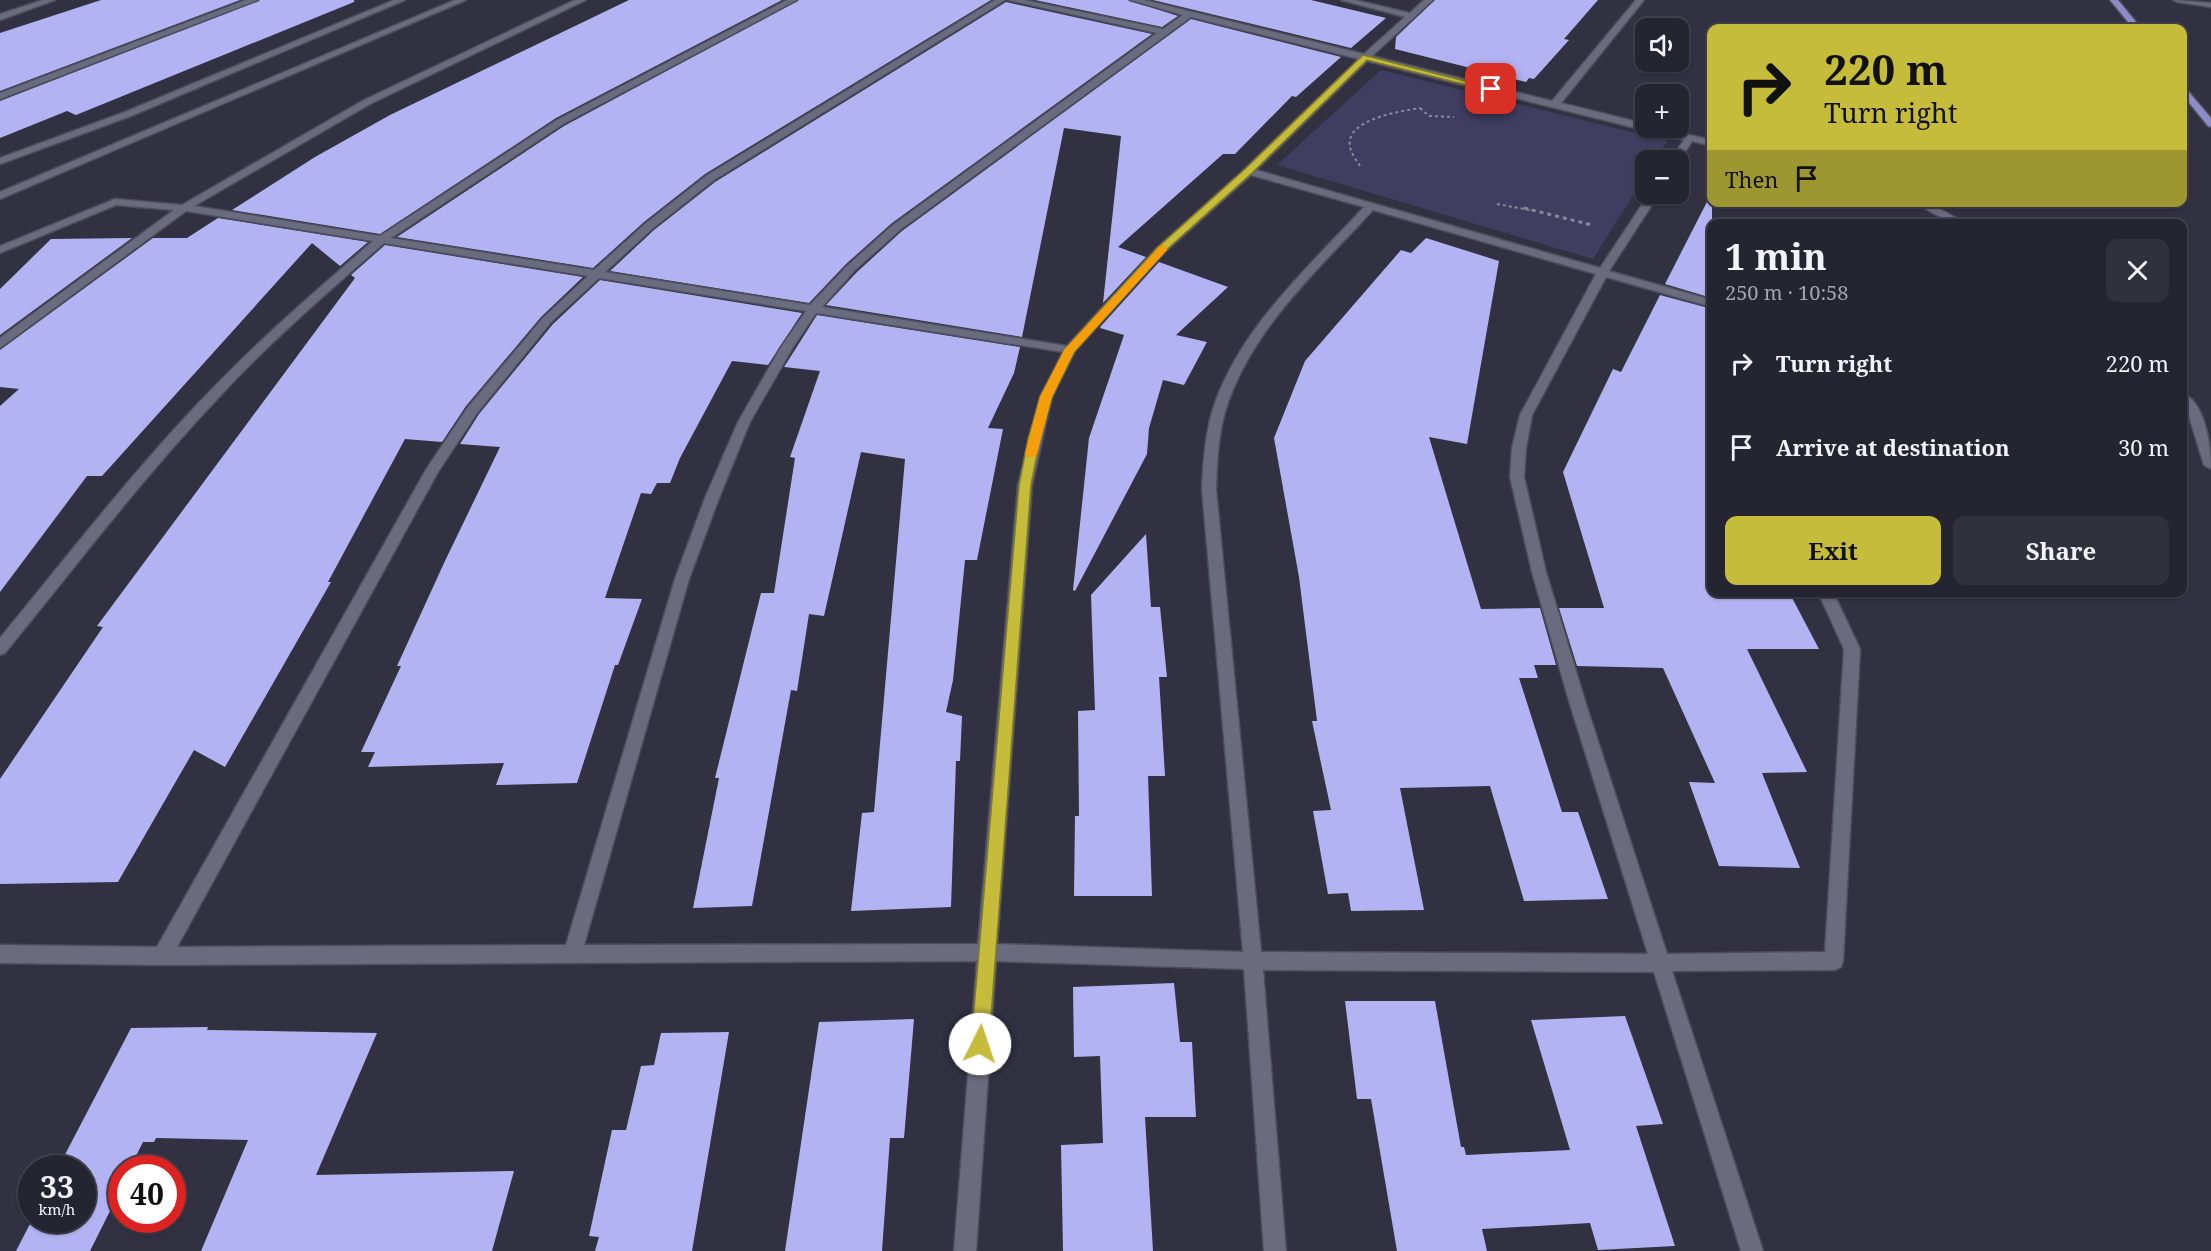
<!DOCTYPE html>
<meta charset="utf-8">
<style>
body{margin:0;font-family:"Noto Serif",serif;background:#31313e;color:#f1f3f6;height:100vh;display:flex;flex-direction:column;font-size:22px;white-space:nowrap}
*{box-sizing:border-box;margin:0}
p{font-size:20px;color:#a3a5ac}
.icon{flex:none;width:33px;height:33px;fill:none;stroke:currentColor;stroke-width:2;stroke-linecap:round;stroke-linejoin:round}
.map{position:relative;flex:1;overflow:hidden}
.panel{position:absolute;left:1707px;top:219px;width:480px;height:378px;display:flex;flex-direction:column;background:#252532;border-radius:12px;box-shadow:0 2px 4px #0004,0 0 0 2px #42424d}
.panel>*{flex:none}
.guide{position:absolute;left:1707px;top:24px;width:480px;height:183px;border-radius:12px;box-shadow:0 2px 4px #0004,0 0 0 2px #42424d;background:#c6bc3c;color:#111;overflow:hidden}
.fabs{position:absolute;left:1635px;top:18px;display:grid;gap:12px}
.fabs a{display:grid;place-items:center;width:54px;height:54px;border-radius:12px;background:#252532;box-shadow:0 2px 4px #0004,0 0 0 2px #42424d;font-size:30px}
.speed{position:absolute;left:18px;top:1155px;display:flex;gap:12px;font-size:30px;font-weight:700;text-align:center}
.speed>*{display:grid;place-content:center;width:78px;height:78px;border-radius:50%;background:#252532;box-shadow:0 2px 4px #0004,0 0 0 2px #42424d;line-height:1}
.speed small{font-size:15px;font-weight:400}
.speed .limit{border:9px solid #d22;background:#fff;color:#111}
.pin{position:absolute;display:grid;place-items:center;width:51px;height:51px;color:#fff;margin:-26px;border-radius:12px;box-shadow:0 3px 9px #0006}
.me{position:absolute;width:66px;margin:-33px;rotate:4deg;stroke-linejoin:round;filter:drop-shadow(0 0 4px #0008)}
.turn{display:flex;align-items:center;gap:21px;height:126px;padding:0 18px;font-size:27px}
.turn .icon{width:78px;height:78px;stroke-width:2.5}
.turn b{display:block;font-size:42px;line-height:51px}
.then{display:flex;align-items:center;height:57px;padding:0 18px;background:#0003;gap:12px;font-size:22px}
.round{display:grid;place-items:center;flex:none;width:63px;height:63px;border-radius:12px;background:#31313e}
.head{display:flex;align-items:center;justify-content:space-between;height:102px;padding:0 18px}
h1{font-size:36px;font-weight:700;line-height:45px}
.primary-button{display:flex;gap:12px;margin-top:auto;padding:12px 18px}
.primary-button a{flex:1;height:69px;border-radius:12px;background:#c6bc3c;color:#111;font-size:24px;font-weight:700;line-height:69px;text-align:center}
.primary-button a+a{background:#31313e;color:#f1f3f6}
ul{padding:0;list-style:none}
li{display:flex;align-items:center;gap:18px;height:84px;padding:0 18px}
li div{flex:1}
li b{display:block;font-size:22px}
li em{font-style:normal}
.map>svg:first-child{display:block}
.green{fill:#3f3e61}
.building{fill:#b3b3f3}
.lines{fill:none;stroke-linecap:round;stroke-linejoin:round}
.minor-casing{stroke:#4d4e5c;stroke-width:3}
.major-casing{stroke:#4d4e5c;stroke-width:3}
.path-far1{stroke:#888997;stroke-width:2;stroke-dasharray:3 3;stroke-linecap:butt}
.path{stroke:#888997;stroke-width:3;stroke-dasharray:4 4;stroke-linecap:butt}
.minor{fill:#6a6b7e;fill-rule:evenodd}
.major{fill:#8d8cc8;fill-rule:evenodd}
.route{fill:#c6bc3c;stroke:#817a27;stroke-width:1.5}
.slow{fill:#f59e0b}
</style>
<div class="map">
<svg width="2211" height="1251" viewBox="0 0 2211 1251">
<rect width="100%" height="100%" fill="#313142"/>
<!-- green -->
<path class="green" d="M1381,70l286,71 -12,19h-9l-1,16 -52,83 -316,-94z"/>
<!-- building -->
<path class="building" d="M101,0h139l-240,91v-58z
M260,0h94v2l-278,113 -9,-4 -67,27v-37z
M629,0h153l-226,118 -176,116 -148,-24 83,-53 75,-42z
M799,0h192l-286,174 -61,48 -51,46 -196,-31 167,-111z
M1035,0h93l50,16 -16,11z
M1153,0h158l75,18 -35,30z
M1435,0h163l-34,39 5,1 -35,39 -5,-1 -3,4 -131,-33 1,-12z
M1006,2l146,32 -260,189 -46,41 -37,39 -199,-32 44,-41 61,-48z
M1191,19l150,38 -45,40 -4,-1 -57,58h-12l-105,93 28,10 -43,46 18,-167 -57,-8 -42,209 -196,-32 31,-33 45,-41z
M1712,192v106l-47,-14z
M218,218l150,24 -28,24 -28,-23 -210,233h-15l-87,116v-186l19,-17 -19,-2v-37l153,-112h34z
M132,238l-132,97v-46l51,-50z
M1426,238l73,23 -32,183 -38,-7 52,172 59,-1 16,57h-22l4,13h-19l43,134h16l30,87 -84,2 -34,-115 -90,2 24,122 -73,1 -3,-18 -20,1 -15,-83 18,-1 -19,-89h5l-18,-144 -25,-139 31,-77 96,-111 10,3z
M385,245l198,32 -42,40 -75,89 -24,36 -37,-3 -77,143h3l-106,185 -31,-17 -76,132 -118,2v-105l103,-152 -6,-1 258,-348 -4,-3z
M1159,262l69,25 -52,48 31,7 -23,43 -21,-5 -14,48 -2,26 -72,137 -2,-1 16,-152 35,-103 -24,-7 1,-2z
M600,280l202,33 -34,52 -36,-4 -52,97 -10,25h-13l-6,11 -10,-1 -36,105 37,1 -24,66h-3l-38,118 -81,2 8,-22 -136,4 7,-15h-14l40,-86h-4l47,-103 56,-116 -40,-3 19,-30 74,-90z
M1660,295l52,14v283h77l30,57h-72l60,123 -45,1 38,95 -81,-2 -30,-84 26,1 -52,-115 -86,-2 -18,-58h45l-41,-136 50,-103 8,3z
M817,315l203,32 -6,26 -26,55 15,1 -26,131h-12l-12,120 -7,32 16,4 -2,45h-4l-5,146 -100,4 11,-98 12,-1 31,-353 -44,-7 -37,164 -15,-2 -12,77 -6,-1 -39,216 -59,2 26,-130h-4l46,-185h13l21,-135 -5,-1 30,-86 -36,-4z
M1146,534l5,73h9l7,70h-8l6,99h-17l4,120h-78l1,-80h4l-1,-105 17,-1 -4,-115z
M1174,983l6,59h12l4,75h-51l8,134h-90l-2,-106 42,-2 -3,-87 -26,1 -1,-70z
M1345,1001h90l26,146h3l2,8 104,-5 -39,-130 94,-4 38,108 -27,2 39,120 -77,4 -8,-27 -108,6 5,22h-90l-26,-152h-14z
M914,1019l-10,119h-14l-8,113h-97l34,-229z
M208,1027l-1,3 170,3 -61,142 198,-4 -22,80h-291l47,-111 -92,-2 -2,4h-11l-13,26h-8v19l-32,64h-74l16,-31h50v-52h-24l73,-140z
M729,1032l-37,219h-97l4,-14 -10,-1 23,-106h14l15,-64 13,-1 7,-32z"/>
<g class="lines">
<defs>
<path id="minor" d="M43,0h12l-55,20v-6z
M246,0h12l-258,99v-6z
M394,0h11l-274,116 -131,48v-6l125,-46z
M455,0h11l-466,199v-7z
M575,0h11l-216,104 -176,102 186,30 177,-116 230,-120h10l-234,124 -172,114 203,32 51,-46 61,-48 289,-176h10l-291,180 -61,48 -48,44 205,33 37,-39 46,-41 264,-192 -149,-33h16l139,29 20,-14 -53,-15h14l220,54 41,-37 -64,-17h14l55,13 14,-13h9l-61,56 180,45 84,-101h8l-83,103 85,21v4h11l55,12v6l-20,-5 -13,21 -9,-2 14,-20 -317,-79 -111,109 344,98 49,-74h10l-50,77 103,29v7l-106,-30 -74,138 -6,33 -2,29 22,95 39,129 82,253 158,-2 19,-303 -26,-57h15l27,57 -17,312 -2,6 -7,3 -162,1 91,280h-22l-87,-279 -391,-2 23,281h-22l-20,-282 -248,-8 -20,290h-22l23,-290 -815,4 -162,-2v-18l157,2 270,-479 41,-61 75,-89 45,-42 -204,-33c-56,49 -112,97 -163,152 -77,81 -145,171 -216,258l-5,2v-17c69,-84 136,-171 212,-249 51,-53 106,-100 161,-148l-187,-30 -186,137v-10l174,-128 -58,-5 -116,48v-7l115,-47 67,6 182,-105zM1191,17l168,42 -114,110 -88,79 -90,98 -245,-39 33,-37 46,-41zM1251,175l113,32c-56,61 -127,123 -152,205 -7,25 -9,51 -10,77l41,463 -246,-8 35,-459 20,-88 23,-46 90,-99zM1373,210l223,64 -76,141 -8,33 -2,29 22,95 37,129 79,253 -387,-2 -45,-463c1,-26 2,-52 9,-77 24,-81 93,-142 148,-202zM599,278l207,33 -25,36 -43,75 -33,76 -30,81 -109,366 -389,2 261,-475 39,-59 74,-91zM816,313l247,39 -23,45 -22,88 -40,459 -394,1 105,-366 30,-81 31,-76 43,-75z
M2173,0l38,3v4l-34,-5z
M1913,202h14l40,22h-14z
M2182,393c24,9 29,55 29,76l-7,-4 -16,-52 -6,-7z"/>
<path id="major" d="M2110,0h8l23,28h-8z
M2182,84l29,34v9l-3,-1 -26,-32z"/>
</defs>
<!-- minor casing -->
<use href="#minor" class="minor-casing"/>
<!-- major casing -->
<use href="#major" class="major-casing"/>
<!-- path-far1 -->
<path class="path-far1" d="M1420,108l9,8 25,1
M1360,166c-5,-8 -12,-16 -10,-26 4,-22 52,-29 70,-32
M1497,204l33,6"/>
<!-- path -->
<path class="path" d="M1524,208l68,17"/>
<!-- minor -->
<use href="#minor" class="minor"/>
<!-- major -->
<use href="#major" class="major"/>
</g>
<!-- route -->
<path class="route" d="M1363,55l133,34 -5,2 -124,-31 -115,113 -88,79 -90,100 -22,45 -12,42 -9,46 -42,559 -2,6 -7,3 -6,-3 -3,-6 48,-559 9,-46 12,-42 26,-49 91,-100 88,-79z"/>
<!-- slow -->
<path class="slow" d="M1163,245l4,1v4l-93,102 -22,45 -15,57 -2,3h-8l-2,-3 15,-57 24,-47 96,-104z"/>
</svg>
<div class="fabs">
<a><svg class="icon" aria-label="sound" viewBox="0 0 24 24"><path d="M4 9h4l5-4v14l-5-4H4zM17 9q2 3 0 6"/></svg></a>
<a>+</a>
<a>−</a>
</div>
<div class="speed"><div>33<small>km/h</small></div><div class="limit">40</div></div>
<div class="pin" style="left:1491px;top:89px;background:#d93025"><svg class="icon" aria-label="arrive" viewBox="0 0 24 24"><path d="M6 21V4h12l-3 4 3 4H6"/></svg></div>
<svg class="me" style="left:980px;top:1044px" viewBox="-20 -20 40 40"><circle r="19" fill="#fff"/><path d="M0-13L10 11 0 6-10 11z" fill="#c6bc3c"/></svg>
<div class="guide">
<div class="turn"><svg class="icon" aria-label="right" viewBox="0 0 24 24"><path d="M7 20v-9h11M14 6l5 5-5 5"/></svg><div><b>220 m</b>Turn right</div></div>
<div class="then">Then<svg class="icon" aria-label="arrive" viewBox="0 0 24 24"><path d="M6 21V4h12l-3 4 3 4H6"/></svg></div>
</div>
<section class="panel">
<div class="head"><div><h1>1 min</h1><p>250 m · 10:58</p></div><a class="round"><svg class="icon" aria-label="close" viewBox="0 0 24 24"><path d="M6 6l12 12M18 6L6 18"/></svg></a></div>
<ul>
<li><svg class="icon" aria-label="right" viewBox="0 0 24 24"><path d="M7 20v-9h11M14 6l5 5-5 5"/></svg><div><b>Turn right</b></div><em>220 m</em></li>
<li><svg class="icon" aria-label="arrive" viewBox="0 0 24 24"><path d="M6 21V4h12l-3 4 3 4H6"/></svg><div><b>Arrive at destination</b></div><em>30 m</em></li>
</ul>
<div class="primary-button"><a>Exit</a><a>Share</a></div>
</section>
</div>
